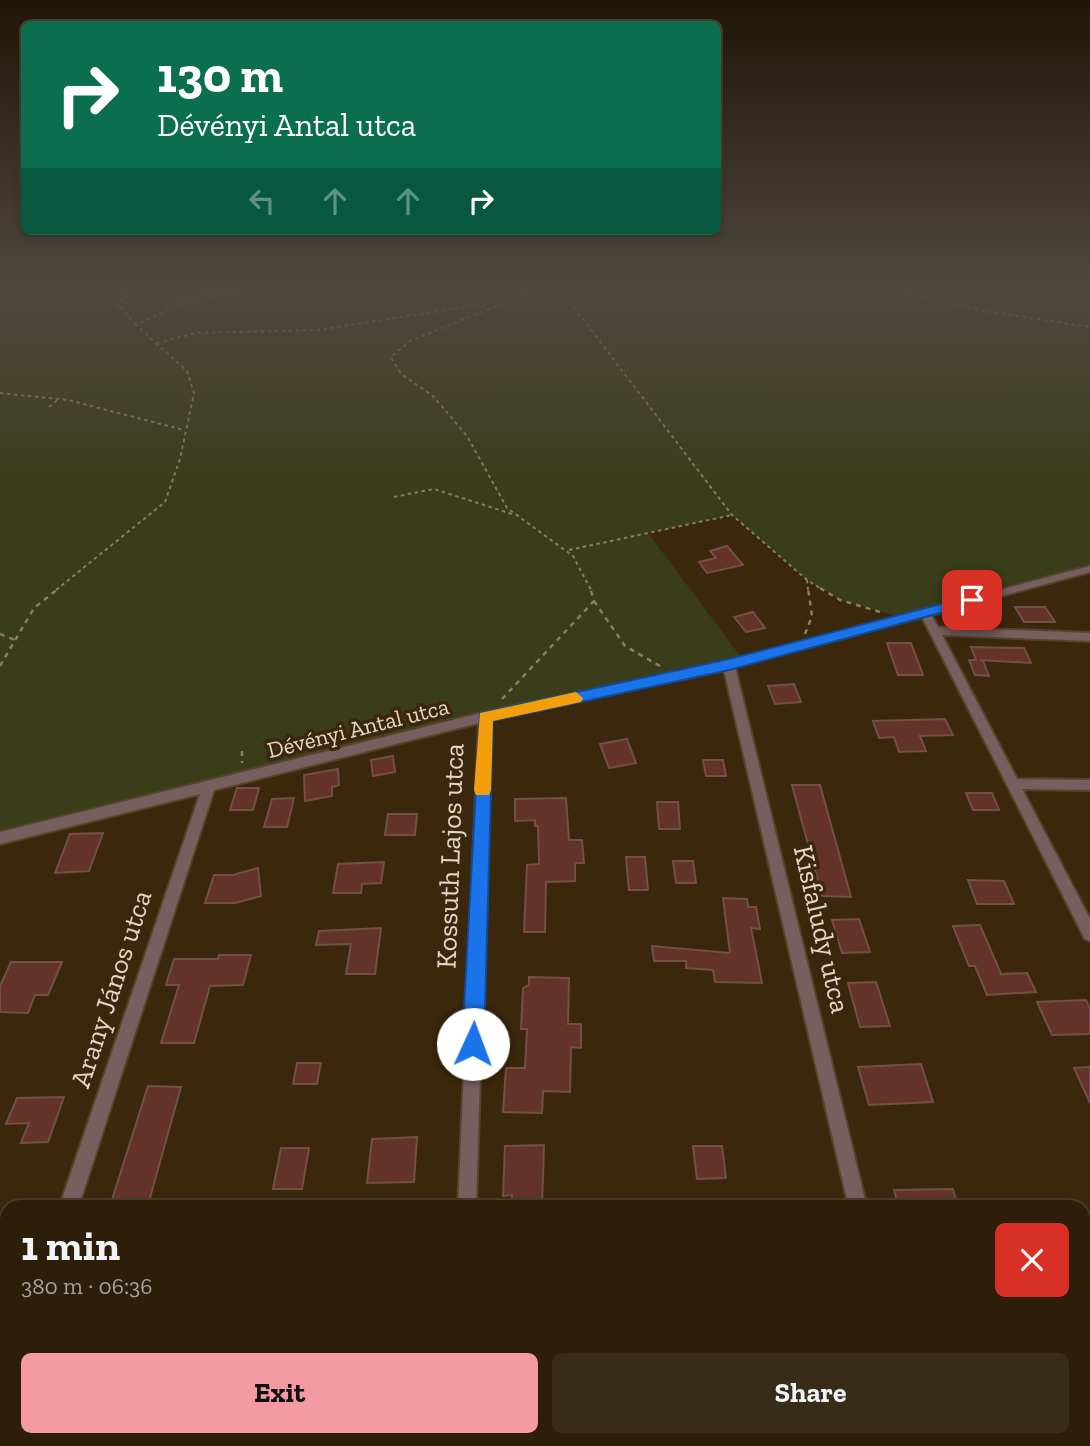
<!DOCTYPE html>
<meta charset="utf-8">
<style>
body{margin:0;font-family:"Zilla Slab",serif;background:#382b17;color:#f1f3f6;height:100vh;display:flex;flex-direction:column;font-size:26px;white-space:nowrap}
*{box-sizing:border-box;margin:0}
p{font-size:23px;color:#a6a29c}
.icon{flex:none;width:38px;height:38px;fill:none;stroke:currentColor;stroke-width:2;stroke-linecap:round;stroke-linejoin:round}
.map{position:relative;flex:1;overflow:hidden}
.side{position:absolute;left:0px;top:1200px;width:1090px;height:247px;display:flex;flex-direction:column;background:#2c1e09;border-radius:21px 21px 0 0;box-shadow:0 4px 10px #0003,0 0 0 2px #483c2a}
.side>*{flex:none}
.guide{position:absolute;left:21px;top:21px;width:700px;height:214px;border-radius:10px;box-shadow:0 4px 10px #0003,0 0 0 2px #483c2a;background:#0b6e4f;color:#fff;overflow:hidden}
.pin{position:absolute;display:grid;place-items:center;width:60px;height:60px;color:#fff;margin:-30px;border-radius:14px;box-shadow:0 4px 10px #0006}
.me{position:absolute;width:77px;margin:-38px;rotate:2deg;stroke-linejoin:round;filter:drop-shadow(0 0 5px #0008)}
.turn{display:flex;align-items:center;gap:24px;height:147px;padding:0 21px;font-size:32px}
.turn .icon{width:91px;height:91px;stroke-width:2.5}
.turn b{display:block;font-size:49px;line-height:60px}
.lanes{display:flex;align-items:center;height:66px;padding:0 21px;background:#0003;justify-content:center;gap:35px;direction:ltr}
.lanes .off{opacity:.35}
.round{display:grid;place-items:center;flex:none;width:74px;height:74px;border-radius:10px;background:#382b17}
.head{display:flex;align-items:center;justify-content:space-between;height:119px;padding:0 21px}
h1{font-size:42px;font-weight:700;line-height:52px}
.primary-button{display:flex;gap:14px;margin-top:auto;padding:14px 21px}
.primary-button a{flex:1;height:80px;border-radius:10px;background:#f49aa2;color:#111;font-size:28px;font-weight:700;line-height:80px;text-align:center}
.primary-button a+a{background:#382b17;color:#f1f3f6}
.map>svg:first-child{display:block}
.green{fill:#3a3d19}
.building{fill:#633328;stroke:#724f47;stroke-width:2}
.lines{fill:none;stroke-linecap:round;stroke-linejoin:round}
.street-casing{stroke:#56442a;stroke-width:4}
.path-far1{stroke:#8b7c66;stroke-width:2;stroke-dasharray:3.5 3.5;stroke-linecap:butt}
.path{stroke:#8b7c66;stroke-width:2.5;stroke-dasharray:5 5;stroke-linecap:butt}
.street{fill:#775e5f;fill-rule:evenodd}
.route{fill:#1a73e8;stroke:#114b97;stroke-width:2}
.slow{fill:#f59e0b}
.labels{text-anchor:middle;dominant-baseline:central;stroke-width:7;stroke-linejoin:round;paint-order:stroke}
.street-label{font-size:23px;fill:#e2d6c6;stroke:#3b280c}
.near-street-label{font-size:28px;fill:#e2d6c6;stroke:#3b280c}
</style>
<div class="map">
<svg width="1090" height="1446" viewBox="0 0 1090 1446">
<rect width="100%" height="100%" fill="#3b280c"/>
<!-- green -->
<path class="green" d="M0,285h1090v284l-186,49 -64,-18 -33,-20 -75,-65 -84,18 96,128 -259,56 -485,119z"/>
<!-- building -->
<path class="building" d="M727,546l16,19 -36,8 -8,-11 17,-4 -6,-7z
M1015,607h30l10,15h-31z
M753,612l12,16 -19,4 -12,-15z
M887,643h24l12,32h-25z
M971,647l53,1 7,15 -51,-3 3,1 6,15 -14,-1 -6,-15h7z
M794,684l7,18 -26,2 -7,-18z
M945,719l8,16 -33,1 6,15 -27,1 -5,-15 -15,1 -6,-17z
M627,739l9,24 -27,5 -9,-24z
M393,756l2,16 -22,4 -2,-16z
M703,760h20l3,16h-20z
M338,769l1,16 -7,2v9l-27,5 -1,-26z
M792,785h28l31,112 -29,-1z
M237,788h22l-6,22h-23z
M966,793h26l7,17h-26z
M294,798l-7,29h-23l8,-28z
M566,798l3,42h13l2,23h-9v18l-29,1 -1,50h-21l3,-67 12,-1 -1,-38h-3v-6l-20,1v-22z
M657,802h21l2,27h-21z
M388,814h29l-2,21h-30z
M103,833l-14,38 -34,2 15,-39z
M626,857h19l3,33h-19z
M673,861h20l3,22h-20z
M384,862l-3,21 -19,1 -1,9h-28l5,-29z
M258,868l3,28 -26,7h-30l9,-28h19z
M968,880l36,1 10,23h-37z
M723,898l24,1 1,8h8l4,22 -9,-1 11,55 -47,-1 -2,-12 -27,-2v-7h-32l-2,-15 78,7z
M859,919l11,33 -28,1 -10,-33z
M980,925l21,49 26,-1 9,19 -49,3 -12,-29h-6l-16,-40z
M381,928l-6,46h-29l5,-30 -35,1 3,-14z
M219,955h32l-8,30 -33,1 -16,57h-33l18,-58h-13l8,-26h44z
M11,962h51l-14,33h-13l-7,18 -28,-1v-26z
M529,977l40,1 -1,46h13v24l-10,-1 -1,45 -27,-1 -1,22 -39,-1 3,-44h19l2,-39h-6l2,-41 6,-3z
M876,982l14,44 -30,1 -12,-44z
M1086,1000l4,9v25l-38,1 -15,-33z
M297,1063h24l-4,21h-24z
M921,1064l12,38 -64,3 -11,-38z
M1090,1067v36l-16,-35z
M148,1086l33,1 -33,118 -38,1z
M64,1097l-16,45 -27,1 8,-20 -23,1 11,-26z
M417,1137l-3,45 -47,1 5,-44z
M544,1145l-2,63h-30v-13l-9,1 2,-50z
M693,1146h29l4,32 -29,1z
M281,1148h28l-7,41h-29z
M953,1189l5,19h-59l-5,-18z"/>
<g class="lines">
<defs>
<path id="street" d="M1090,566v6l-159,43 7,12 152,6v8l-148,-6 75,144 73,1v10l-68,-1 68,130v22l-5,-2 -163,-322 -187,50 132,541h-18l-125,-538 -233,50 -15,488h-18l21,-485 -265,67 -136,418h-19l141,-414 -200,50v-12l485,-120 244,-51z
M1090,1372v22l-7,2v-21z
M7,1376v39l-7,3v-39z
M448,1440h22v6h-22z
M902,1440h22l2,6h-22z
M955,1440h31l-3,6h-30z"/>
</defs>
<!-- street casing -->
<use href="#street" class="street-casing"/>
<!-- path-far1 -->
<path class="path-far1" d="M119,285l4,13 -4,7 3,4
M548,285l-138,56 -19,16 10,17 32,22 34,40 40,72 66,48 18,34
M557,285l175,230 75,65 16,10
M865,285l119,26 106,16
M136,325l-14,-16 3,-6 108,-11
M157,343l39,-10 122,-3 179,-28
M0,393l68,7 116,30
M49,407l11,-9
M394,497l40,-8 78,25
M569,550l163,-35
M807,580l1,10
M56,590l109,-88 15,-43 14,-66 -7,-22 -51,-46 44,-21 96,-19"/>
<!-- path -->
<path class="path" d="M820,588l20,12 40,12
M594,601l31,45 35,20
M0,634l15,6
M805,634l7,-18 -4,-28
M0,666l34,-58 25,-20
M502,699l92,-98 -4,-13
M242,751v12"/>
<!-- street -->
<use href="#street" class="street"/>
</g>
<!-- sky -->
<linearGradient id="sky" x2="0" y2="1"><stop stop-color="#201607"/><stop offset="0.59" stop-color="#4f4840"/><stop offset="1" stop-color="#4f4840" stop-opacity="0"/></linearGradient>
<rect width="1090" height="487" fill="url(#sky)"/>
<!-- route -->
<path class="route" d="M972,596l5,1v6l-248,67 -236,51 -9,323 -3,8 -8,3 -7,-3 -4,-8 18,-331 249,-54z"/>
<!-- slow -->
<path class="slow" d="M576,692l7,6 -2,4 -88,19 -2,69 -2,5h-13l-2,-5 6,-77z"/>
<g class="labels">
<!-- street labels -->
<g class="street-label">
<text transform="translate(358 728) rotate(-14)">Dévényi Antal utca</text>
</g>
<!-- near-street labels -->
<g class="near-street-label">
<text transform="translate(450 856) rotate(-88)">Kossuth Lajos utca</text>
<text transform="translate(822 929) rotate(77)">Kisfaludy utca</text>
<text transform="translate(111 989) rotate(-72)">Arany János utca</text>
</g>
</g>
</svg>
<div class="pin" style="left:972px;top:600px;background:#d93025"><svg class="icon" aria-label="arrive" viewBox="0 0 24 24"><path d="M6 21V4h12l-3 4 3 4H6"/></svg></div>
<svg class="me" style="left:473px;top:1044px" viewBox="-20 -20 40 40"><circle r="19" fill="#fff"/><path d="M0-13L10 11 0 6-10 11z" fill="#1a73e8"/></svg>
<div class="guide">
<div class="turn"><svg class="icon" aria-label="right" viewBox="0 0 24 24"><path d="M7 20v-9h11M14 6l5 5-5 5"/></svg><div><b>130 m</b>Dévényi Antal utca</div></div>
<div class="lanes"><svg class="icon off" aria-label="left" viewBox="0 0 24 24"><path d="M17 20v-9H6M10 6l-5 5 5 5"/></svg><svg class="icon off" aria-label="ahead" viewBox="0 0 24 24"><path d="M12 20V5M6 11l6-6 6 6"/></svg><svg class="icon off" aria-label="ahead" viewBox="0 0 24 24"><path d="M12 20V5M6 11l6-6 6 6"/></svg><svg class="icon" aria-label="right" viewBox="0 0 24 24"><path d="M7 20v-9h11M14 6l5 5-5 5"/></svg></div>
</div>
<section class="side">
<div class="head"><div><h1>1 min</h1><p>380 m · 06:36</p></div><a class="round" style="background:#d93025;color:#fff"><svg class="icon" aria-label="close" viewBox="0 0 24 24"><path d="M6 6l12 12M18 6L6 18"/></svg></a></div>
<div class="primary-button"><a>Exit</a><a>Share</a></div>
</section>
</div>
